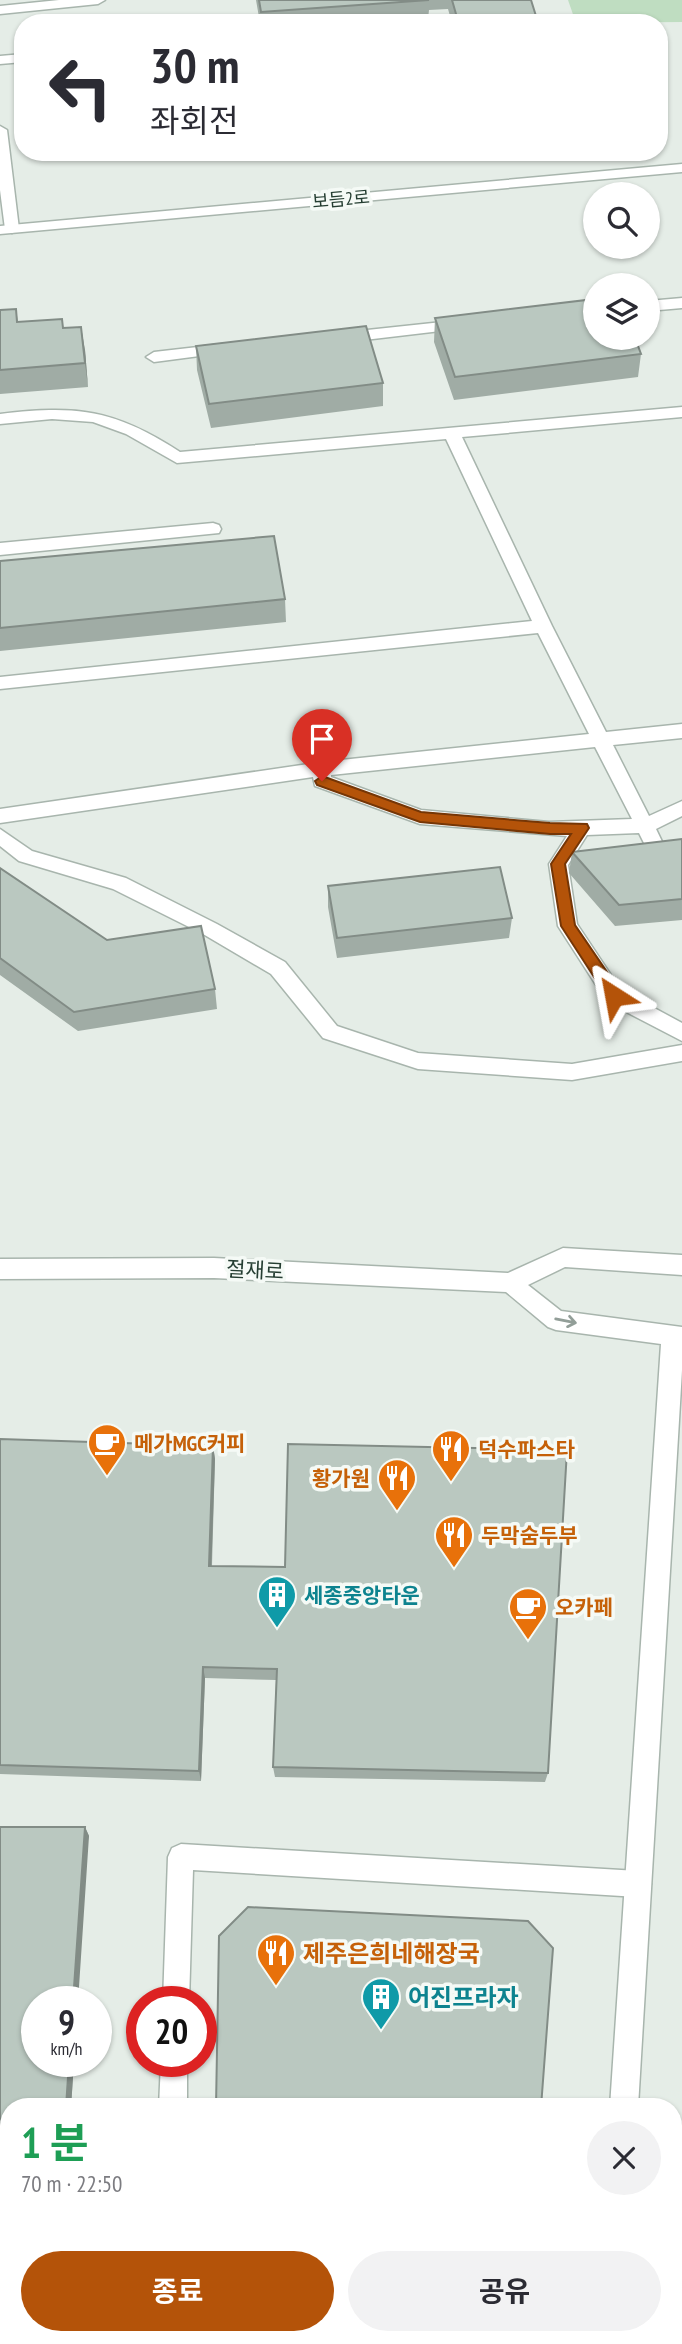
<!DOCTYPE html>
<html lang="ko">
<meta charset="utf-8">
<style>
body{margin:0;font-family:"PT Sans Narrow","Noto Sans KR",sans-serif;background:#f2f2f3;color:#2b2b33;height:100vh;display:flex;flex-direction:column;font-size:26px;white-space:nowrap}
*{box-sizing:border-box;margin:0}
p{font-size:23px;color:#7c7c81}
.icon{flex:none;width:38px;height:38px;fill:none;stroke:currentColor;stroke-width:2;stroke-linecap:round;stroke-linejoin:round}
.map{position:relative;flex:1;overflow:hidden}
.panel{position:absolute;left:0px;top:2098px;width:682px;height:247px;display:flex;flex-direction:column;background:#fff;border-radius:28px 28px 0 0;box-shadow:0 2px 5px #0004}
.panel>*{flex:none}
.banner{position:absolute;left:14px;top:14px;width:654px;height:147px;border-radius:28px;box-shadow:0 2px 5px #0004;background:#fff;color:#2b2b33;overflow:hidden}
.buttons{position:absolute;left:583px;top:182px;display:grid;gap:14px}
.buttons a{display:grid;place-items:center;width:77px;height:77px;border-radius:50%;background:#fff;box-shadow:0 2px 5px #0004;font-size:35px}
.speed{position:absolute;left:21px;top:1986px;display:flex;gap:14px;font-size:35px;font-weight:700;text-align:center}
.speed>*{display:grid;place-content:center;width:91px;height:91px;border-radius:50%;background:#fff;box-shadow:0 2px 5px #0004;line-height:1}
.speed small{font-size:18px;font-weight:400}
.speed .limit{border:10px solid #d22;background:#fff;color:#111}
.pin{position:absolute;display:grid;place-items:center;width:60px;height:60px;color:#fff;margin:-72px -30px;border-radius:50% 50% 50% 0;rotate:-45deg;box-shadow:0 0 7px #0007}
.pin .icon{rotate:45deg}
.me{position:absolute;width:77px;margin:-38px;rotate:326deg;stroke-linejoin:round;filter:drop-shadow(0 0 5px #0008)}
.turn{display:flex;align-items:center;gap:24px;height:147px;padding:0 21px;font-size:32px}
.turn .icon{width:91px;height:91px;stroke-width:2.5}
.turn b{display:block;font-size:49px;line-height:60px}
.round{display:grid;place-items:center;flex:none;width:74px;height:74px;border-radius:37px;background:#f2f2f3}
.overview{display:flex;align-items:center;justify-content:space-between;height:119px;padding:0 21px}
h1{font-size:42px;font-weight:700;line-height:52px;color:#1e9e55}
.button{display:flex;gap:14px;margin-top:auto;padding:14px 21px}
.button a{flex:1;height:80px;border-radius:42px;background:#b45309;color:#fff;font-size:28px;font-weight:700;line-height:80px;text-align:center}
.button a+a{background:#f2f2f3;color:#2b2b33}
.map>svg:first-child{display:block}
.green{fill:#bfddc1}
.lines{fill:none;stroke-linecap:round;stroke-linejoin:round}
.service-casing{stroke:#a8b5ad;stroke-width:3}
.minor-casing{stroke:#a8b5ad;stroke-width:3}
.tertiary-casing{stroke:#a8b5ad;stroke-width:3}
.service{fill:#fff;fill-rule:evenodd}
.minor{fill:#fff;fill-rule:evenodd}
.tertiary{fill:#fff;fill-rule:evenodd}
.wall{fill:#a0aca5}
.shaded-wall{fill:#828c86}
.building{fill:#bac8c0;stroke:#828c86;stroke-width:2}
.oneway{stroke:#929e98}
.route{fill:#b45309;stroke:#753606;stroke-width:2}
.labels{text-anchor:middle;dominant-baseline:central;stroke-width:7;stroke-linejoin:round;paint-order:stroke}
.far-street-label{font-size:18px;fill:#253e32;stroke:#f5faf6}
.street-label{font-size:21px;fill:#253e32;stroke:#f5faf6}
.food-label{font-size:21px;font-weight:bold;fill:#c56008;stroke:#f5faf6;text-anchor:start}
.culture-label{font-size:21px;font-weight:bold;fill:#0d838f;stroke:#f5faf6;text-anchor:start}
.near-food-label{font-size:24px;font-weight:bold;fill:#c56008;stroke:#f5faf6;text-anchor:start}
.near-culture-label{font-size:24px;font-weight:bold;fill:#0d838f;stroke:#f5faf6;text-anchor:start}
</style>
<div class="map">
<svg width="682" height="2344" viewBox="0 0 682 2344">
<rect width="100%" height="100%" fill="#e5ede7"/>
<!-- green -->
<path class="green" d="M568,0h114v22l-106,1z"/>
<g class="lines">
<defs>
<path id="service" d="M59,0h46l-7,4 -98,10v-8z
M23,54v8l-23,2v-8z
M0,126l7,4 12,99 -7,4 -7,-4 -5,-39z
M682,298v10l-34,3v-10z
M461,320l5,2 3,3 -3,3 -127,15 -8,-5 8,-5z
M224,344l8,5 -2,3 -76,10 -8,-5 8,-5z
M682,407v10l-220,20 90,189 54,106 76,-8v14l-69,7 36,71 33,-15v15l-26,13 11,23 -2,5 -7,2 -7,-2 -12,-24 -52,2 -19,30 9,59 44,66 61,33v18l-75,-39 -49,-76 -9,-62 18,-28 -147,-12 -105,-38 -2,-9 -313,46v-14l322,-47 267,-28 -51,-101 -538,56v-12l532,-56 -86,-182 -269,24 -51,-29 -33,-12 -41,-3 -52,5v-10c77,-9 114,-5 180,38zM595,747l37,72 -83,3 -128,-12 -90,-33v-2z
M213,523l6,2 2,4 -2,4 -219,22v-12z
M0,829l32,22 94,27 91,46 68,38 52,64 81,27 154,11 110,-19v16l-110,19 -154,-11 -95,-31 -52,-64 -68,-40 -90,-45 -94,-28 -19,-15z"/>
<path id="minor" d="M181,1844l457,27 9,4 4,9 -4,9 -9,4 -445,-27 -4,132h-26l5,-145 4,-9z
M161,2062h26v45h-28z
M151,2336h28v8h-28z"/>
<path id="tertiary" d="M682,164v8l-682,62v-8z
M563,1248l119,7v20l-117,-8 -37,18 33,26 121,16v43l-44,737h-28l51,-763 -105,-14 -8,-3 -42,-35 -292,-14 -214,1v-20l214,-1 294,15z
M596,2336h28l-1,8h-28z"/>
</defs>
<!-- service casing -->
<use href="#service" class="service-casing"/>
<!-- minor casing -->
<use href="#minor" class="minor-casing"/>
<!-- tertiary casing -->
<use href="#tertiary" class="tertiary-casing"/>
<!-- service -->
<use href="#service" class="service"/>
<!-- minor -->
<use href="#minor" class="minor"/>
<!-- tertiary -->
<use href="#tertiary" class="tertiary"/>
</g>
<!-- wall -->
<path class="wall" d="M256,0h275l5,16 -1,7h-83l-4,-14 -19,1 -1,9 -53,4h-115z
M110,152h29l-11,8z
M16,309l2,13 45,6 22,22 3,37 -88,7v-84z
M435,318l206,36 -3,23 -184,23 -20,-58z
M196,346l187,37v23l-172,22 -14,-58z
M0,561l285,38 1,23 -286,29z
M682,839v81l-67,6 -46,-53 3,-21z
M0,868l107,72 108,49 2,20 -139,22 -78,-56z
M328,886l184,32 -3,20 -172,20 -9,-51z
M0,1439l213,7 2,13 -3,107 336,207 -3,9 -270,-5 -2,-10 3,-87 -71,-2 -4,103 -201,-7z
M0,1827h85l4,9 -52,226h37l-3,45h-62v88h-9z"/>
<!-- shaded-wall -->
<path class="shaded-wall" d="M128,152h11l-11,8z
M81,327l4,23 3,37 -3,-24z
M213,1446l2,13 -4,119 -2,-12z
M203,1667l2,11 -4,103 -2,-10z
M85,1827l4,9 -11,166h-5z
M69,2062h5l-3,45h-5z
M88,2336h5v8h-5z"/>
<!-- building -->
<path class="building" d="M259,0h170l-168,12z
M452,0h79l5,16 -78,5z
M595,299v39h40l6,16 -186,23 -20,-59z
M16,309l1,13 45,-3 1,9 18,-1 4,36 -85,7v-60z
M366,326l17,57 -174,21 -13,-58z
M274,536l11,63 -285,29v-67z
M682,839v60l-63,6 -47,-53z
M500,867l12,51 -175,20 -9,-52z
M0,868l107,72 94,-14 14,63 -141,23 -74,-54z
M0,1439l213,7 -4,120 76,1 3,-123 279,6 -19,323 -275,-6 4,-98 -74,-2 -4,104 -199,-6z
M0,1827h85l-12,175h-36v60h32l-3,45h-57v85h-9z
M248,1907l280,14 25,27 -12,159h-325l3,-171z
M0,2306h9v30h79v8h-88z
M212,2336h312l-1,8h-311z"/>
<!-- one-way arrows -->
<defs><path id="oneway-shaft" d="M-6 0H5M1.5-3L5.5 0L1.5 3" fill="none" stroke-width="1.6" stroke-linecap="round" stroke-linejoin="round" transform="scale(1.75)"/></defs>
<use class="oneway" href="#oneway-shaft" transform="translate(566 1321) rotate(11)"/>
<!-- route -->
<path class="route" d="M322,776l99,36 129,11 37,1 2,4 -24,36 10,61 45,66 2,5 -2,4h-11l-48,-74 -10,-62 20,-30h-21l-130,-12 -103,-37 -2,-4z"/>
<!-- icons -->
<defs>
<symbol id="cafe-pin" viewBox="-11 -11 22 30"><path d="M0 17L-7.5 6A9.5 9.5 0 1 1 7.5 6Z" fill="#e8710a" stroke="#f5faf6"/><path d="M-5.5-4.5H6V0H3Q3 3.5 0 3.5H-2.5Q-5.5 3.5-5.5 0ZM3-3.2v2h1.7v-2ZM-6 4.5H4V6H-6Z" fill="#fff"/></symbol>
<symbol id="restaurant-pin" viewBox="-11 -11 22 30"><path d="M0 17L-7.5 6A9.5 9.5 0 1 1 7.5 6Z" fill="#e8710a" stroke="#f5faf6"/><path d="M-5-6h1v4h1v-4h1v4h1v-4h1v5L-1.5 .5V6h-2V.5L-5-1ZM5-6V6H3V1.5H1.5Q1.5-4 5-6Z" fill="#fff"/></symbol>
<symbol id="building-pin" viewBox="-11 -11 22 30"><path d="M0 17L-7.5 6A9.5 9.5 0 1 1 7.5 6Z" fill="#0f9aa8" stroke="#f5faf6"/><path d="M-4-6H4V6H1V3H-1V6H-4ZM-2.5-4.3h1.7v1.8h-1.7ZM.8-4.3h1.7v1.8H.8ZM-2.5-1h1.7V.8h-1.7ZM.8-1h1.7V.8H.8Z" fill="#fff"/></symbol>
</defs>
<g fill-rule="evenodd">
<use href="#cafe-pin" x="85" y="1421" width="44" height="60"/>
<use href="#restaurant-pin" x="429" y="1427" width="44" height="60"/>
<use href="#restaurant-pin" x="375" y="1456" width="44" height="60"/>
<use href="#restaurant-pin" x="432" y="1513" width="44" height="60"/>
<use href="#building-pin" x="255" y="1573" width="44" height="60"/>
<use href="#cafe-pin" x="506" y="1585" width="44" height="60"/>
<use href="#restaurant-pin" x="254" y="1931" width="44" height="60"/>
<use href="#building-pin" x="359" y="1975" width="44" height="60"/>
</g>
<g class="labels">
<!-- far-street labels -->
<g class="far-street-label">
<text transform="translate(341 199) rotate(-5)">보듬2로</text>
</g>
<!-- street labels -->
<g class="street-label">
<text transform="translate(255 1270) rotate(3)">절재로</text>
</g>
<!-- food labels -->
<g class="food-label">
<text x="134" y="1443">메가MGC커피</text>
<text x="478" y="1449">덕수파스타</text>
<text x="370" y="1478" text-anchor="end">황가원</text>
<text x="481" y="1535">두막숨두부</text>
<text x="555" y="1607">오카페</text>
</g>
<!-- culture labels -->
<g class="culture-label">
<text x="304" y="1595">세종중앙타운</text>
</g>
<!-- near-food labels -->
<g class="near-food-label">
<text x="303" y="1953">제주은희네해장국</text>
</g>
<!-- near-culture labels -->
<g class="near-culture-label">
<text x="408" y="1997">어진프라자</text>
</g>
</g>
</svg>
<div class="buttons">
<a><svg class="icon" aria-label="search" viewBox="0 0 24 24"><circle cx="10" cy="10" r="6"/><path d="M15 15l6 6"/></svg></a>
<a><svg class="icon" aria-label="layers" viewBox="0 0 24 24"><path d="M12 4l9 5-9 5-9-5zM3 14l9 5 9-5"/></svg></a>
</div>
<div class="speed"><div>9<small>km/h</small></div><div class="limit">20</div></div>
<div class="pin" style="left:322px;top:781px;background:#d93025"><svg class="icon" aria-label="arrive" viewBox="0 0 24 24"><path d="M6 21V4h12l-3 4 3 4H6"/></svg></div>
<svg class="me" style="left:614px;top:996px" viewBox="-20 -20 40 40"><path d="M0-17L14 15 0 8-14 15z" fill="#b45309" stroke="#fff" stroke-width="4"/></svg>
<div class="banner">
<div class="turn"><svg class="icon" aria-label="left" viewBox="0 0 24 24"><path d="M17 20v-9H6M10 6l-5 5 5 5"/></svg><div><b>30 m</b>좌회전</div></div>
</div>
<section class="panel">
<div class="overview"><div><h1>1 분</h1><p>70 m · 22:50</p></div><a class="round"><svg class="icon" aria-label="close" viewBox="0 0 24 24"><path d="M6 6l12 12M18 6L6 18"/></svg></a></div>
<div class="button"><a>종료</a><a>공유</a></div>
</section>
</div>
